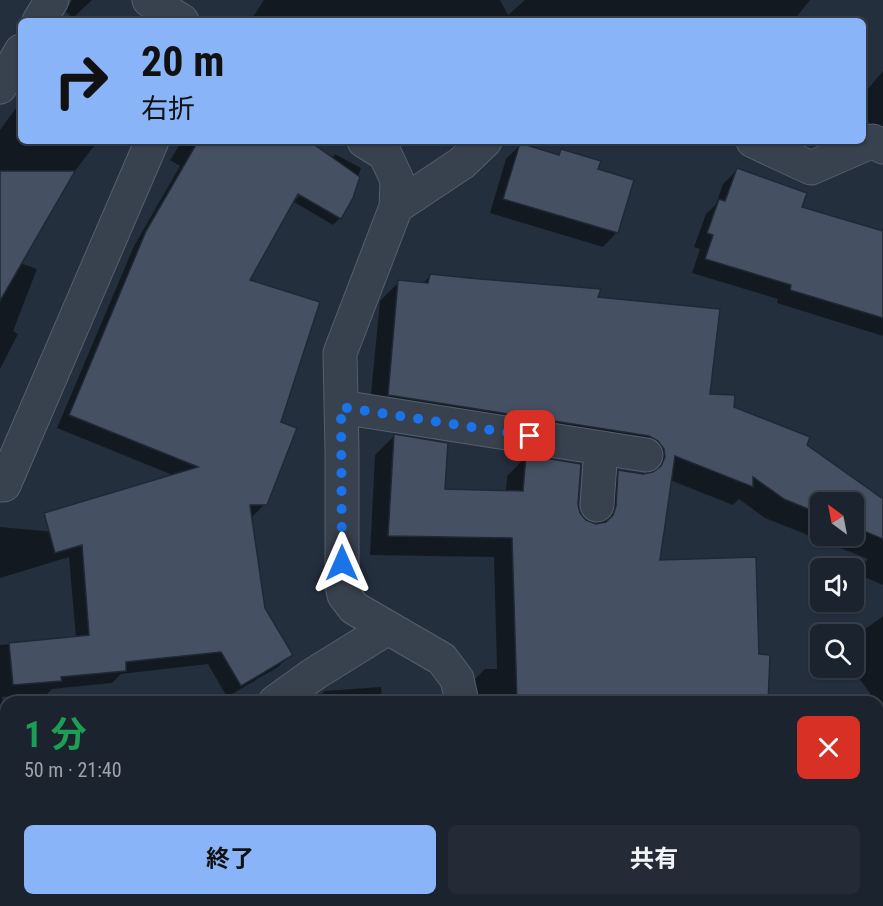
<!DOCTYPE html>
<html lang="ja">
<meta charset="utf-8">
<style>
body{margin:0;font-family:"Roboto Condensed","Noto Sans JP",sans-serif;background:#242b36;color:#f1f3f6;height:100vh;display:flex;flex-direction:column;font-size:22px;white-space:nowrap}
*{box-sizing:border-box;margin:0}
p{font-size:20px;color:#a0a4aa}
.icon{flex:none;width:33px;height:33px;fill:none;stroke:currentColor;stroke-width:2;stroke-linecap:round;stroke-linejoin:round}
.map{position:relative;flex:1;overflow:hidden}
.drawer{position:absolute;left:0px;top:696px;width:884px;height:210px;display:flex;flex-direction:column;background:#1b232e;border-radius:18px 18px 0 0;box-shadow:0 2px 4px #0004,0 0 0 2px #39404a}
.drawer>*{flex:none}
.banner{position:absolute;left:18px;top:18px;width:848px;height:126px;border-radius:9px;box-shadow:0 2px 4px #0004,0 0 0 2px #39404a;background:#8ab4f8;color:#111;overflow:hidden}
.needle{width:39px;rotate:328deg}
.fabs{position:absolute;left:810px;top:492px;display:grid;gap:12px}
.fabs a{display:grid;place-items:center;width:54px;height:54px;border-radius:9px;background:#1b232e;box-shadow:0 2px 4px #0004,0 0 0 2px #39404a;font-size:30px}
.pin{position:absolute;display:grid;place-items:center;width:51px;height:51px;color:#fff;margin:-26px;border-radius:12px;box-shadow:0 3px 9px #0006}
.me{position:absolute;width:66px;margin:-33px;rotate:0deg;stroke-linejoin:round;filter:drop-shadow(0 0 4px #0008)}
.turn{display:flex;align-items:center;gap:21px;height:126px;padding:0 24px;font-size:27px}
.turn .icon{width:78px;height:78px;stroke-width:2.5}
.turn b{display:block;font-size:42px;line-height:51px}
.round{display:grid;place-items:center;flex:none;width:63px;height:63px;border-radius:9px;background:#242b36}
.summary{display:flex;align-items:center;justify-content:space-between;height:102px;padding:0 24px}
h1{font-size:36px;font-weight:700;line-height:45px;color:#1e9e55}
.button{display:flex;gap:12px;margin-top:auto;padding:12px 24px}
.button a{flex:1;height:69px;border-radius:9px;background:#8ab4f8;color:#111;font-size:24px;font-weight:700;line-height:69px;text-align:center}
.button a+a{background:#242b36;color:#f1f3f6}
.map>svg:first-child{display:block}
.shadow{fill:#0007;fill-rule:evenodd}
.building{fill:#455162;stroke:#1f2835;stroke-width:1.5}
.lines{fill:none;stroke-linecap:round;stroke-linejoin:round}
.minor-casing{stroke:#565f6c;stroke-width:35}
.minor{stroke:#38414e;stroke-width:33}
.route{stroke:#1a73e8;stroke-width:10;stroke-dasharray:0 18}
</style>
<div class="map">
<svg width="883" height="906" viewBox="0 0 883 906">
<rect width="100%" height="100%" fill="#242f3e"/>
<!-- shadow -->
<path class="shadow" d="M72,0h20l-19,18 -8,-7z
M264,0h236l8,15 17,-15h285l-15,19 2,2h-541l-3,-4z
M883,71v63l-21,-17v-21z
M21,101v40h74l-3,4 2,1 -26,34 -48,83 17,6 -24,62 5,3 -18,35v-239z
M182,141h87l-22,140 33,142 -15,81 -14,14 13,90 27,46 -13,13 -51,30 -19,-33 -87,10 -9,9 -60,6 -5,5 -45,3 4,40 -6,6v-98l76,-7 -7,-81 -69,21v-51l67,6 108,-57 -118,-48 77,-182 46,-80 -10,-6z
M520,145l37,11 5,-5 34,19 36,11 -16,52 -13,14 -113,-34 16,-54z
M335,154l26,14 -10,30 -11,20 -7,7 -39,-23z
M737,170l63,38 83,25v103l-106,-33 1,-4 -86,-26 8,-24 -6,-2 12,-33 10,-10 7,-20z
M430,276l166,22 112,97 97,51 78,54v85l-28,-12 13,-14 -103,-41 -26,-19 -6,6 -63,-25 -12,82 99,94 10,46h-301v-14l19,-19h12l-3,-112 -124,-2 5,-100 19,-19 50,55 62,1 1,-16 19,-19 51,47 2,9 6,8 12,5 3,-36 19,-19 27,4 -1,-7 -276,-54 11,-113 19,-19 23,2zM820,502h34v34h-34z
M883,616v95l-31,-42 10,-10 -8,-11v-7l10,-11z
M381,687l1,15h-70l13,-11z
M880,839l3,4v63h-277l11,-6h261v-60z
M0,862h6v38h23v6h-29z
M259,900h93l-2,6h-83l-9,-2z"/>
<!-- building -->
<path class="building" d="M198,141h111l51,36 -7,21 -12,21 -43,-25 -48,86 70,22 -39,120 16,6 -30,77h-17l15,103 28,47 -52,31 -20,-34 -95,10v9l-65,6 1,4 -49,4 -4,-42 80,-8 -7,-90 -27,8 -11,-40 154,-46 -129,-52 77,-184z
M520,143l39,12 2,-6 40,12 -3,8 36,11 -16,53 -115,-34z
M737,168l70,25 -5,14 81,24v87l-93,-28 1,-5 -86,-26 8,-24 -6,-2 12,-34 6,2z
M0,171h75l-75,130z
M430,274l39,4 132,11 -3,8 122,12 -10,85 25,1 -1,12 76,30 -3,8 76,54v40l-29,-12v-25h-34v12l-36,-15 -31,-22v10l-78,-31 -15,104 96,-3 3,97 11,1 -2,47h-251l-5,-164 -124,-2 6,-102 54,9 -3,46 78,2 3,-36 55,9 -3,40 2,9 6,7 10,4 10,-2 7,-7 3,-9 2,-36 25,4 10,-2 8,-6 4,-9 -1,-8 -6,-8 -9,-5 -261,-41 10,-115 30,3z"/>
<g class="lines">
<defs>
<path id="minor" d="M149,0l33,21
M39,21l13,-21
M0,87l21,-36
M364,141l21,13 12,26 -1,27 -56,146 2,99v133l2,10 10,13 88,51 15,20 5,23
M753,141l58,27 62,-27 10,6
M396,207l66,-44 23,-22
M341,407l305,48
M0,485h4l148,-344
M597,505l4,-57
M275,702l39,-28 74,-46
M384,906l2,-6"/>
</defs>
<!-- minor casing -->
<use href="#minor" class="minor-casing"/>
<!-- minor -->
<use href="#minor" class="minor"/>
</g>
<g class="lines">
<!-- route -->
<path class="route" d="M342,563l-1,-156 189,29"/>
</g>
</svg>
<div class="fabs">
<a><svg class="needle" viewBox="-14 -14 28 28"><path d="M0-13l5 13h-10z" fill="#e53935"/><path d="M0 13l5-13h-10z" fill="#a0a4aa"/></svg></a>
<a><svg class="icon" aria-label="sound" viewBox="0 0 24 24"><path d="M4 9h4l5-4v14l-5-4H4zM17 9q2 3 0 6"/></svg></a>
<a><svg class="icon" aria-label="search" viewBox="0 0 24 24"><circle cx="10" cy="10" r="6"/><path d="M15 15l6 6"/></svg></a>
</div>
<div class="pin" style="left:530px;top:436px;background:#d93025"><svg class="icon" aria-label="arrive" viewBox="0 0 24 24"><path d="M6 21V4h12l-3 4 3 4H6"/></svg></div>
<svg class="me" style="left:342px;top:563px" viewBox="-20 -20 40 40"><path d="M0-17L14 15 0 8-14 15z" fill="#1a73e8" stroke="#fff" stroke-width="4"/></svg>
<div class="banner">
<div class="turn"><svg class="icon" aria-label="right" viewBox="0 0 24 24"><path d="M7 20v-9h11M14 6l5 5-5 5"/></svg><div><b>20 m</b>右折</div></div>
</div>
<section class="drawer">
<div class="summary"><div><h1>1 分</h1><p>50 m · 21:40</p></div><a class="round" style="background:#d93025;color:#fff"><svg class="icon" aria-label="close" viewBox="0 0 24 24"><path d="M6 6l12 12M18 6L6 18"/></svg></a></div>
<div class="button"><a>終了</a><a>共有</a></div>
</section>
</div>
